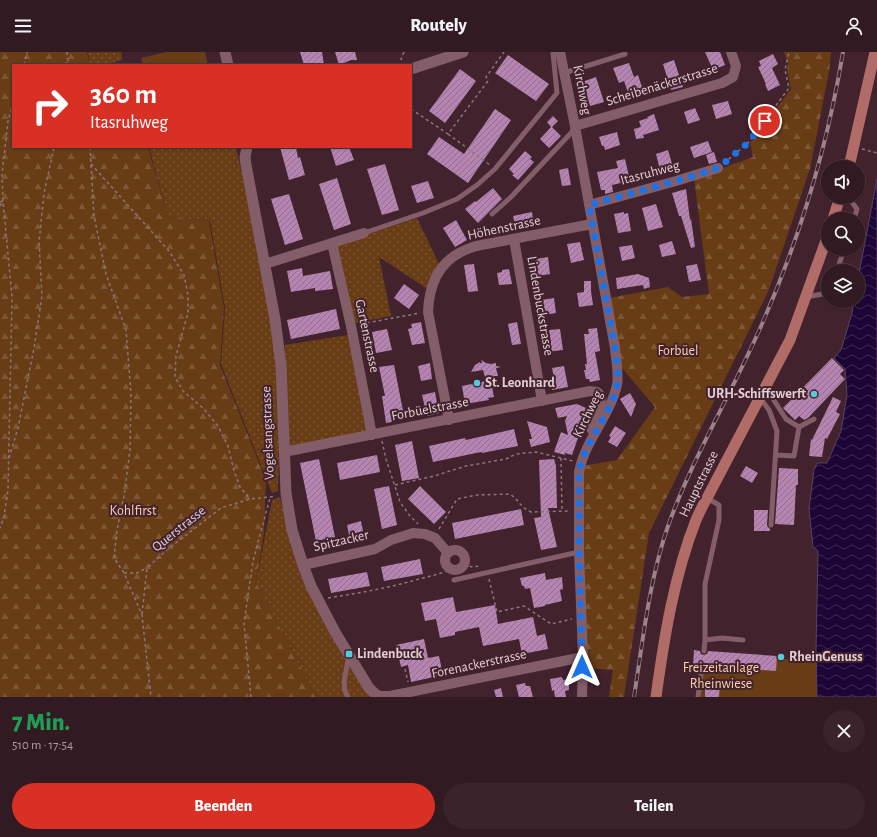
<!DOCTYPE html>
<html lang="de">
<meta charset="utf-8">
<style>
body{margin:0;font-family:"Alegreya Sans",sans-serif;background:#3a232a;color:#f1f3f6;height:100vh;display:flex;flex-direction:column;font-size:15px;white-space:nowrap}
*{box-sizing:border-box;margin:0}
p{font-size:13px;color:#a8a1a5}
.icon{flex:none;width:22px;height:22px;fill:none;stroke:currentColor;stroke-width:2;stroke-linecap:round;stroke-linejoin:round}
.map{position:relative;height:645px;overflow:hidden}
.details{display:flex;flex-direction:column;background:#321a22;flex:1}
.details>*{flex:none}
.guide{position:absolute;left:12px;top:12px;width:400px;height:84px;border-radius:0px;box-shadow:0 1px 3px #0004,0 0 0 1px #4d3840;background:#d93025;color:#fff;overflow:hidden}
.tools{position:absolute;left:821px;top:108px;display:grid;gap:8px}
.tools a{display:grid;place-items:center;width:44px;height:44px;border-radius:50%;background:#321a22;box-shadow:0 1px 3px #0004,0 0 0 1px #4d3840;font-size:20px}
.pin{position:absolute;display:grid;place-items:center;width:34px;height:34px;color:#fff;margin:-17px;border:2px solid #fff;border-radius:50%;box-shadow:0 1px 4px #0007}
.me{position:absolute;width:44px;margin:-22px;rotate:0deg;stroke-linejoin:round;filter:drop-shadow(0 0 3px #0008)}
.turn{display:flex;align-items:center;gap:14px;height:84px;padding:0 12px;font-size:18px}
.turn .icon{width:52px;height:52px;stroke-width:2.5}
.turn b{display:block;font-size:28px;line-height:34px}
.round{display:grid;place-items:center;flex:none;width:42px;height:42px;border-radius:21px;background:#3a232a}
.overview{display:flex;align-items:center;justify-content:space-between;height:68px;padding:0 12px}
h1{font-size:24px;font-weight:800;line-height:30px;color:#1e9e55}
.button{display:flex;gap:8px;margin-top:auto;padding:8px 12px}
.button a{flex:1;height:46px;border-radius:24px;background:#d93025;color:#fff;font-size:16px;font-weight:800;line-height:46px;text-align:center}
.button a+a{background:#3a232a;color:#f1f3f6}
header{display:flex;justify-content:space-between;align-items:center;height:52px;padding:0 12px;background:#321a22;font-size:18px;font-weight:800}
.map>svg:first-child{display:block}
.grass{fill:url(#grass-dots)}
.forest{fill:url(#forest-firs)}
.park{fill:#683d15}
.water{fill:url(#water-waves);stroke:#574264}
.building{fill:url(#building-hatch)}
.lines{fill:none;stroke-linecap:round;stroke-linejoin:round}
.path{stroke:#8e747c;stroke-width:1.5;stroke-dasharray:3 3;stroke-linecap:butt}
.service{stroke:#835e69;stroke-width:5}
.minor{stroke:#835e69;stroke-width:10}
.tertiary{stroke:#835e69;stroke-width:11}
.primary{stroke:#b26c68;stroke-width:11}
.rail-casing{stroke:#9c828a;stroke-width:4}
.rail{stroke:#42222d;stroke-width:2.5;stroke-dasharray:8;stroke-linecap:butt}
.route{stroke:#1a73e8;stroke-width:7;stroke-dasharray:0 12.6}
.poi-dot{fill:#54cadc;stroke:#42222d;stroke-width:1.5}
.labels{text-anchor:middle;dominant-baseline:central;stroke-width:4;stroke-linejoin:round;paint-order:stroke}
.street-label{font-size:14px;fill:#e2cdd3;stroke:#42222d}
.park-label{font-size:14px;fill:#ffd1ae;stroke:#42222d}
.poi-label{font-size:14px;font-weight:bold;fill:#e2cdd3;stroke:#42222d;text-anchor:start}
</style>
<header><svg class="icon" aria-label="menu" viewBox="0 0 24 24"><path d="M4 6h16M4 12h16M4 18h16"/></svg>Routely<svg class="icon" aria-label="person" viewBox="0 0 24 24"><circle cx="12" cy="8" r="4"/><path d="M4 21q1-7 8-7t8 7"/></svg></header>
<div class="map">
<svg width="877" height="645" viewBox="0 0 877 645">
<defs>
<pattern id="grass-dots" width="8" height="8" patternUnits="userSpaceOnUse"><rect width="8" height="8" fill="#683d15"/><path d="M2 2h.1M6 6h.1" fill="none" stroke="#7d5836" stroke-width="1.8" stroke-linecap="round"/></pattern>
<pattern id="forest-firs" width="22" height="20" patternUnits="userSpaceOnUse"><rect width="22" height="20" fill="#683d15"/><path d="M5 1l3.5 6h-7zM16 11l3.5 6h-7z" fill="#7d5836"/></pattern>
<pattern id="water-waves" width="16" height="10" patternUnits="userSpaceOnUse"><rect width="16" height="10" fill="#1b0635"/><path d="M0 5q4-4 8 0t8 0" fill="none" stroke="#3c2951"/></pattern>
<pattern id="building-hatch" width="6" height="6" patternUnits="userSpaceOnUse"><rect width="6" height="6" fill="#b584b1"/><path d="M-1 1l2-2M0 6l6-6M5 7l2-2" fill="none" stroke="#936f8f"/></pattern>
</defs>
<rect width="100%" height="100%" fill="#42222d"/>
<!-- grass -->
<path class="grass" d="M88,0h33l1,8 -18,5h-14z
M149,95h87l32,145 9,71 2,75 -1,53 -6,2 -51,-129 4,-56 -15,-87 -42,-4z
M417,166l22,46 -6,10 -7,14 -47,-31 12,59 -36,7 -19,-78z
M348,283l20,97 -80,17 -3,-104z
M280,445l22,80 67,120h-53l-60,-115 16,-82z"/>
<!-- forest -->
<path class="forest" d="M0,0h87l3,13h-77v82h135l20,70 41,4 15,87 -4,57 46,115 -2,53 -8,49 60,115h-316z
M784,0h47l-2,20 -19,97 -42,123 -119,241 -25,164h-15l4,-27 -27,-2 -4,-202 35,-6 38,-53 -33,-39 -13,-70 59,-11 14,10 27,-3 -15,-116 59,-21 -3,-14 41,-54 -4,-18 1,-8z"/>
<!-- park -->
<path class="park" d="M166,0h39l3,13h-65l-2,-7z
M704,602l113,7 1,36h-122z"/>
<!-- water -->
<path class="water" d="M877,127v518h-60l-1,-47 2,-99 -5,-4 -4,-38 5,-39 3,-7h10l14,-32 6,-36 -2,-26 -11,-11 7,-8 11,-37 2,-12h4v-22z"/>
<!-- building -->
<path class="building" d="M300,0h22l2,13h-20z
M335,0h20l2,8h-6l-12,5z
M705,0h15l5,13 -12,5z
M773,2l5,10 -6,4 8,17 -12,6 -3,-7h1l-8,-17 3,-1 -2,-5z
M508,3l41,29 -13,17 -41,-28z
M674,8l9,27 -12,3 -8,-26z
M629,11l5,14 4,-2 6,18 -14,5 -6,-17 -5,2 -6,-15z
M460,17l16,12 -31,42 -16,-12z
M596,25l8,25 -14,4 -8,-24z
M728,49l4,13 -16,5 -4,-14z
M695,56l5,12 -12,4 -4,-12z
M495,57l16,11 -43,63 -41,-29 12,-17 25,17z
M654,62l5,16 -16,5 1,3 -8,1 -2,-10 7,-2 -2,-6 9,-3 -1,-1z
M553,64l5,5 -6,6 9,9 -12,12 -9,-9 11,-12 -4,-5z
M617,80l3,13 -15,5 -1,-4h-2l-3,-9z
M708,89l4,11 -18,6 -4,-11z
M280,95h16l2,11 2,-1 5,18 -16,5z
M330,95h19l5,13 -18,6z
M668,98l5,17 -13,3 -4,-16z
M525,99l7,6 -2,2 4,3 -16,18 -6,-5 2,-1 -5,-5z
M714,100l3,10 -8,2 -3,-9z
M625,107l5,22 -18,4 1,7 -8,2v-4h-4l-4,-18 21,-4 -2,-7z
M385,112l14,46 -17,5 -15,-46z
M568,116l3,17 -9,1 -3,-16z
M337,126l14,46 -17,6 -15,-46z
M428,129l6,17 -17,5 -6,-17z
M493,136l9,11 -24,24 -13,-14 10,-8 1,1z
M686,137l4,31 1,-1 4,28 -4,1 -10,-32h-2l-7,-23z
M289,142l14,45 -18,6 -14,-46z
M656,152l7,23 -15,4 -6,-23z
M532,160l2,14 -18,3 -3,-13z
M624,160v2l4,-1 3,18 -13,2 -4,-19z
M456,168l11,20 -12,7 -12,-19z
M672,189l4,13 -14,3 -3,-12z
M580,190l4,18 -13,3 -4,-19z
M632,193l3,13 -13,3 -3,-14z
M548,205l2,17 -12,2 -2,-17z
M474,212l4,27 -10,1 -4,-27z
M697,212l4,16 -12,2 -3,-16z
M302,216l1,8 27,-5 3,18 -18,2v-3l-24,4 -4,-21z
M509,217l3,15 -13,1 -2,-12 5,-1v-2z
M638,222l11,4 1,9 -6,2 -1,-4 -26,4 -1,-11z
M584,229h7v10l2,14 -14,2 -2,-14 7,-1z
M404,232l15,11 -10,14 -15,-11z
M554,246l2,15 -13,2 -2,-15z
M336,257l4,20 -49,10 -4,-19z
M421,270l4,21 -13,2 -4,-16 4,-1 -1,-4z
M517,270l4,22 -9,1 -4,-21z
M597,276l3,23 -5,1 5,28 -10,2 -1,-3h-3l-2,-9h2l-1,-6h2l-3,-30h5l-1,-5z
M387,277l5,21 -16,3 -4,-21z
M560,277l3,21 -17,2 -2,-9 7,-1 -2,-12z
M832,306l12,12 -4,4 5,5 -37,39 -4,2 -5,-4 -4,4 -12,-12z
M481,308l5,3 5,1 5,-1v3l5,1 -5,1 2,8h-4l-3,6 3,15 -6,1 1,2 -24,4 -3,-18 24,-5 -3,-11 -12,2 4,-7 5,-3v1h2z
M430,311l2,16 -11,2 -3,-15z
M394,313l10,51 -8,2v3l-10,2 -4,-27h3l-6,-29z
M564,314l4,21 -16,3 -2,-11 4,-1 -2,-10z
M435,340l4,21 -12,3 -5,-21z
M630,341l6,11 -5,13 -11,-18z
M833,345l8,4 -5,11 4,2 -13,25 -2,-1 -3,19 -13,-1 2,-17 1,1z
M577,352l9,4 -12,29 4,1 -6,17 -7,-2v2l-11,-3 7,-20 7,3 -3,-14 2,-5 -9,2 -3,-10z
M527,369l20,6 3,15 -19,5 -2,-8h3z
M615,374l11,7 -9,14 -9,-5 3,-5 -2,-1z
M514,377l4,17 -36,7 -1,-1 -48,10 -4,-16 36,-8 1,2z
M412,389l7,37 -17,3 -7,-36z
M377,403l3,17 -40,8 -3,-17z
M319,407l16,78 -19,4 -16,-78z
M554,407l2,7 1,42h-9l9,39 -16,3 -7,-32 7,-1 -2,-57z
M746,414l12,7 -6,10 -12,-7z
M779,416l19,1v16h-2l-2,40 -19,-1z
M389,434l8,39 -15,4 -8,-40z
M420,434l26,26 -12,12 -26,-25z
M521,457l3,16 -69,14 -3,-16z
M754,458h14l-1,15 1,2 2,2v2h-16z
M361,469l2,10 -14,4 -2,-10z
M420,507l3,15 -39,7 -3,-14z
M367,520l3,14 -39,7 -3,-14z
M545,521l1,7 16,-3 1,12 -3,1 2,11 -17,4v1l-11,2 -4,-20 -5,1 -1,-3h-2l-2,-8z
M453,545l3,15 39,-7 3,19 35,-7 4,19 8,-2 3,15 -26,5 -3,-15 -36,7 -4,-19 -24,5v3l-15,3 -4,-19 -11,2 -4,-18z
M424,587l4,19 11,-2 4,19 -32,7 -3,-17 -7,2 -5,-22z
M694,598l6,1 1,3 3,1 3,-1 1,-3 69,5 -1,15 -70,-5 -1,-3 -3,-1 -3,1 -1,3 -5,-1z
M562,625l1,3 6,-1v11l-4,1 1,6h-11l-1,-7 -2,1 -2,-12z
M705,628l15,1 -1,16h-14z
M525,631l1,3h4l3,11h-14l-3,-12z
M501,636l2,9h-7l-2,-7z"/>
<g class="lines">
<!-- path -->
<path class="path" d="M67,0v5l3,8
M404,0l-3,7 3,3
M24,13l3,-13
M67,13v-6
M411,57l37,25 40,-53 -2,-4 18,-25
M448,82l42,31
M90,95l4,69 12,58 20,56 5,64 -1,56 -6,46 -7,34 -3,28 10,15 18,42 9,82
M862,97l15,4
M724,111l24,-20 41,-55 -4,-18 4,-18
M91,112l78,87 15,24 4,20v18l-12,43 -1,21 8,14 21,18 14,17 10,20 6,25 6,16 10,12
M0,150l3,-1 9,96 -4,192 -4,28 -4,11
M0,154l3,-5 -1,-27 6,-53 5,-18
M361,272l59,-11
M382,389l4,18 14,43 10,14 8,8
M9,406l9,-30 16,-80 8,-52 -3,-54 5,-48 10,-47
M561,406l1,54
M395,433l39,-9 32,-10 40,-7 10,-5 20,-2 37,9
M439,477l18,-30 20,-4 33,-1c9,6 11,14 21,18l39,-1
M464,512l8,3 9,-1
M124,521h13l10,-5
M489,527l8,33 27,-6 27,18 21,-5
M328,546c31,-5 61,-10 91,-19 11,-3 22,-5 32,-10l1,5
M142,562l5,-46 21,-19 53,-41 29,-9 20,-2 6,-1
M405,617l3,13
M251,645l-7,-74 9,-62 17,-63"/>
<!-- service -->
<path class="service" d="M564,21l61,-19
M848,145l9,12 -3,10
M492,162l19,-17 60,-64 3,-5
M364,181l59,-20 34,-14 20,-14 18,-16 62,-76 -4,-40 2,-1
M837,219l7,-22
M806,245l22,-4
M766,336l20,31 13,8 15,-8
M760,346l9,12 8,21 -6,94
M776,403l18,1 5,-29
M454,528l125,-28
M705,588l17,-2 21,2
M704,599l1,-11v-56l14,-64v-15l-12,-7
M348,645c-8,-12 -1,-25 0,-38
M698,645l4,-31"/>
<!-- minor -->
<path class="minor" d="M560,0l15,74 40,222c1,12 4,25 2,37 -7,31 -32,55 -38,87v80l4,105 -1,40
M575,74l147,-43 11,-6 3,-11 -5,-14
M589,153l87,-24 42,-13
M514,187l28,162
M332,191l19,83 21,109
M265,212l99,-31
M449,368l-21,-108c1,-26 9,-48 33,-60 5,-3 10,-4 15,-6l116,-22
M284,400l306,-61c2,1 5,0 7,1 10,5 -3,30 -6,37
M445 508a10 10 0 1 1 20 0a10 10 0 1 1-20 0Z
M303,513l72,-16 16,-9 22,-7 12,1 10,4 13,15
M380,644h10l193,-39"/>
<!-- tertiary -->
<path class="tertiary" d="M225,0l3,13
M411,17l52,-17
M247,95l-2,10 1,8 29,154 6,46 5,128 6,37 11,35 8,21 24,46 34,56 5,5 6,4"/>
<!-- primary -->
<path class="primary" d="M849,115l26,-115
M833,167l7,-22
M656,645c8,-59 18,-121 40,-177 3,-7 7,-15 11,-22l83,-158 38,-105"/>
<defs>
<path id="rail" d="M634,645c9,-57 15,-116 34,-171 24,-67 61,-128 90,-193 40,-89 69,-184 85,-281"/>
</defs>
<!-- rail casing -->
<use href="#rail" class="rail-casing"/>
<!-- rail -->
<use href="#rail" class="rail"/>
</g>
<g class="lines">
<!-- route -->
<path class="route" d="M582,615l-3,-115v-80c6,-32 32,-56 38,-87 2,-12 -1,-25 -2,-37l-26,-143 87,-24 42,-13 30,-25 17,-22"/>
</g>
<!-- markers -->
<g class="poi-dot">
<circle cx="477" cy="331" r="4"/>
<circle cx="814" cy="342" r="4"/>
<rect x="345" y="598" width="8" height="8" rx="2"/>
<circle cx="781" cy="605" r="4"/>
</g>
<g class="labels">
<!-- street labels -->
<g class="street-label">
<text transform="translate(662 33) rotate(-17)">Scheibenäckerstrasse</text>
<text transform="translate(582 38) rotate(79)">Kirchweg</text>
<text transform="translate(650 121) rotate(-15)">Itasruhweg</text>
<text transform="translate(504 176) rotate(-12)">Höhenstrasse</text>
<text transform="translate(540 254) rotate(80)">Lindenbuckstrasse</text>
<text transform="translate(367 284) rotate(78)">Gartenstrasse</text>
<text transform="translate(430 357) rotate(-11)">Forbüelstrasse</text>
<text transform="translate(588 362) rotate(-64)">Kirchweg</text>
<text transform="translate(268 381) rotate(-92)">Vogelsangstrasse</text>
<text transform="translate(699 432) rotate(-64)">Hauptstrasse</text>
<text transform="translate(179 477) rotate(-39)">Querstrasse</text>
<text transform="translate(341 489) rotate(-13)">Spitzacker</text>
<text transform="translate(479 612) rotate(-12)">Forenackerstrasse</text>
</g>
<!-- park labels -->
<g class="park-label">
<text x="678" y="299">Forbüel</text>
<text x="133" y="459">Kohlfirst</text>
<text x="721" y="616">Freizeitanlage<tspan x="721" dy="16">Rheinwiese</tspan></text>
</g>
<!-- poi labels -->
<g class="poi-label">
<text x="485" y="331">St. Leonhard</text>
<text x="806" y="342" text-anchor="end">URH-Schiffswerft</text>
<text x="357" y="602">Lindenbuck</text>
<text x="789" y="605">RheinGenuss</text>
</g>
</g>
</svg>
<div class="tools">
<a><svg class="icon" aria-label="sound" viewBox="0 0 24 24"><path d="M4 9h4l5-4v14l-5-4H4zM17 9q2 3 0 6"/></svg></a>
<a><svg class="icon" aria-label="search" viewBox="0 0 24 24"><circle cx="10" cy="10" r="6"/><path d="M15 15l6 6"/></svg></a>
<a><svg class="icon" aria-label="layers" viewBox="0 0 24 24"><path d="M12 4l9 5-9 5-9-5zM3 14l9 5 9-5"/></svg></a>
</div>
<div class="pin" style="left:765px;top:69px;background:#d93025"><svg class="icon" aria-label="arrive" viewBox="0 0 24 24"><path d="M6 21V4h12l-3 4 3 4H6"/></svg></div>
<svg class="me" style="left:582px;top:615px" viewBox="-20 -20 40 40"><path d="M0-17L14 15 0 8-14 15z" fill="#1a73e8" stroke="#fff" stroke-width="4"/></svg>
<div class="guide">
<div class="turn"><svg class="icon" aria-label="right" viewBox="0 0 24 24"><path d="M7 20v-9h11M14 6l5 5-5 5"/></svg><div><b>360 m</b>Itasruhweg</div></div>
</div>
</div>
<section class="details">
<div class="overview"><div><h1>7 Min.</h1><p>510 m · 17:54</p></div><a class="round"><svg class="icon" aria-label="close" viewBox="0 0 24 24"><path d="M6 6l12 12M18 6L6 18"/></svg></a></div>
<div class="button"><a>Beenden</a><a>Teilen</a></div>
</section>
